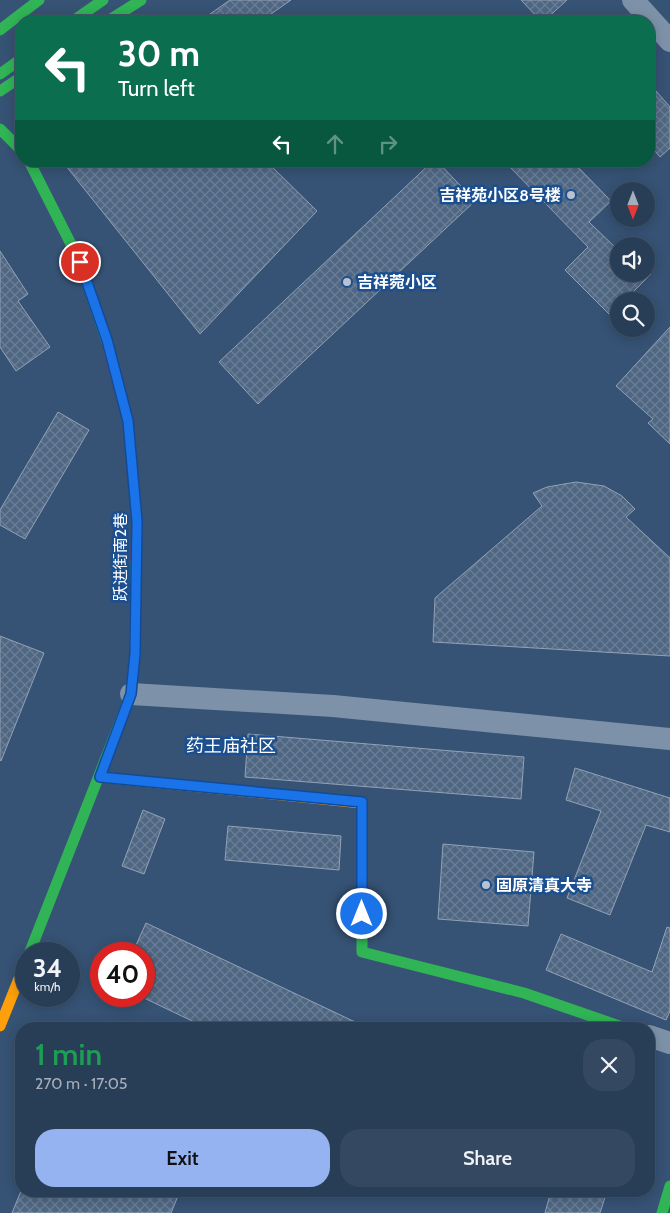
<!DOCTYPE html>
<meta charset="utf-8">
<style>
body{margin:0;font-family:Cabin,"Noto Sans SC",sans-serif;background:#344961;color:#f1f3f6;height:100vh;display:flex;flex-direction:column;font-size:19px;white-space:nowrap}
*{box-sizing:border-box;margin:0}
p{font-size:16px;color:#a5aeba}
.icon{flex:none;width:28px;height:28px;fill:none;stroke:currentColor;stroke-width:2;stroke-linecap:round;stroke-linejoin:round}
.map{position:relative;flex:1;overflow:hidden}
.drawer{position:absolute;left:15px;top:1022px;width:640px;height:175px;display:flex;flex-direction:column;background:#283e57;border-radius:20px;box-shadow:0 2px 12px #0003,0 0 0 1px #44576d}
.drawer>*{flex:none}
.hud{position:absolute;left:15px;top:15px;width:640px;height:152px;border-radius:20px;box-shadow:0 2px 12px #0003,0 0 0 1px #44576d;background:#0b6e4f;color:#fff;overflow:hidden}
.needle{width:32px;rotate:180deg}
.fabs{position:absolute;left:610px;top:182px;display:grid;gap:10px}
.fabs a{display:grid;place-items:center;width:45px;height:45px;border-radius:50%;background:#283e57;box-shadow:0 2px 12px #0003,0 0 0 1px #44576d;font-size:25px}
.speed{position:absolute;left:15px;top:942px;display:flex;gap:10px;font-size:25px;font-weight:700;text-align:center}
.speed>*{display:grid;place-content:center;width:65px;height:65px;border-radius:50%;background:#283e57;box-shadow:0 2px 12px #0003,0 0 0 1px #44576d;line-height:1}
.speed small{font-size:12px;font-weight:400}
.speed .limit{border:8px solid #d22;background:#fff;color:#111}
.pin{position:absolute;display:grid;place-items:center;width:42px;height:42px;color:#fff;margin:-21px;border:2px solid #fff;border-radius:50%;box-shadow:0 1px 5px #0007}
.me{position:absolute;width:55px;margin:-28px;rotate:0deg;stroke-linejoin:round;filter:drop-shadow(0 0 4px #0008)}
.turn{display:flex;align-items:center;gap:18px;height:105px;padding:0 20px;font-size:22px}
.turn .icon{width:65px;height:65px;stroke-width:2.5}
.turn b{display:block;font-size:35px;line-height:42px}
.lanes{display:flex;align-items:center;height:48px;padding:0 20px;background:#0003;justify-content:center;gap:25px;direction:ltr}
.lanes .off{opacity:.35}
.round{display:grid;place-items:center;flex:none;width:52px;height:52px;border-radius:20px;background:#344961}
.head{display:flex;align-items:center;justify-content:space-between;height:85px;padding:0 20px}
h1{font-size:30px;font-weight:600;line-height:38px;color:#1e9e55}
.button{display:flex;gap:10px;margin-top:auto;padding:10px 20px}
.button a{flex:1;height:58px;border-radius:20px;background:#95b2f1;color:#111;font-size:20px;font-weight:600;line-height:58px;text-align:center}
.button a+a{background:#344961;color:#f1f3f6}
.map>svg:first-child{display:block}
.building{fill:url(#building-cross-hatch);stroke:#92a2b6}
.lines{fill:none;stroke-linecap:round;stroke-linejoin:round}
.street{stroke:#7d92a8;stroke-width:22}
.fast{stroke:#30b455;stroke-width:11}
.slow{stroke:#ff9f0a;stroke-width:11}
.jam{stroke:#e5322d;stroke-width:11}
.route-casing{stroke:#114b97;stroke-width:12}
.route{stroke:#1a73e8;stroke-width:9}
.poi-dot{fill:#b9c2ce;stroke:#1b4f8f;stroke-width:2}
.labels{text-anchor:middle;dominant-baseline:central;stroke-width:5;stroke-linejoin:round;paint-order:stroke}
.poi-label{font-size:16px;font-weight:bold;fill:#fff;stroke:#1b4f8f;text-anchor:start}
.street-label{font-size:16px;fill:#fff;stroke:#1b4f8f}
.neighbourhood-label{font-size:18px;fill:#fff;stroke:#1b4f8f}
</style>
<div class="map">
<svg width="670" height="1213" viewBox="0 0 670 1213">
<defs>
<pattern id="building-cross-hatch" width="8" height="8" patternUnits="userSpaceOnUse" patternTransform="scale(1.25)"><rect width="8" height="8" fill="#506783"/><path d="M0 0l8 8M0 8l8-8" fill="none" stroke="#6a7e96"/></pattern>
</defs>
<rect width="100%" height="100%" fill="#365274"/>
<!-- building -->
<path class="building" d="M230,0h61l-30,21h-61z
M521,0h46l-23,21h-3z
M649,83l21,24v41l-10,9 -11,-13z
M62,161h204l51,50 -117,123z
M433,161h4l38,40 -217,203 -39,-42z
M504,161h68l39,40 -22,21 30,29v23h32l-27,27h-5v5l-9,9 -45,-45 23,-23z
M0,251l28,43 -10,7 32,46 -34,24 -16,-24z
M670,327v117l-22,-21 5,-4 -37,-33z
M58,412l31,18 -64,109 -25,-14v-15z
M576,482l28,4 18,10 13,13 -9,8 44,41v98l-237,-14 2,-44 107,-92 -9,-13 14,-6z
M0,636l44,17 -43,108 -1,-1z
M248,734l276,23 -3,42 -276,-22z
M575,768l95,30v34l-24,-7 -36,90 -43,-17 34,-87 -35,-11z
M143,810l22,9 -21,55 -22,-8z
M228,826l113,10 -2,34 -114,-10z
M443,844l91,8 -6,74 -90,-7z
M146,923l224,106h-161l-65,-31v-44h-12z
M667,927l3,1v83l-4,9 -120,-50 15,-36 91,38z
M21,1191h159l-9,22h-159z
M551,1191h56l-7,22h-55z"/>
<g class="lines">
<!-- street -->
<path class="street" d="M633,0l37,41
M131,694l202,12 337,33
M649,1036l21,7"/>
<!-- fast -->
<path class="fast" d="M73,21l30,-21
M108,21l33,-21
M0,30l39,-30
M0,74l21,-15
M0,91l21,-14
M0,129l21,21
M29,161l51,101 27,80
M362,853v99l162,41 104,36
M29,954l102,-260 4,-41 1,-91
M662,1213l8,-27"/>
<!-- slow -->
<path class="slow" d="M100,777l262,26v50
M0,1026l26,-65"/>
<!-- jam -->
<path class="jam" d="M107,342l21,79 9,100 -1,41"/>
</g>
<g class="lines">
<defs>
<path id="route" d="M80,262l27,78 21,81 9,100 -2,133 -4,40 -31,83 262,25v112"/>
</defs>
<!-- route casing -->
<use href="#route" class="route-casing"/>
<!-- route -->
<use href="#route" class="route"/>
</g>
<!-- markers -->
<g class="poi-dot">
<circle cx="571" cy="195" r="5"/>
<circle cx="347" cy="282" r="5"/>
<circle cx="486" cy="885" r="5"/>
</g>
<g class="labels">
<!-- poi labels -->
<g class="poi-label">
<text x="561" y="195" text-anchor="end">吉祥苑小区8号楼</text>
<text x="357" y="282">吉祥菀小区</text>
<text x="496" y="885">固原清真大寺</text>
</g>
<!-- street labels -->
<g class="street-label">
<text transform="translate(120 557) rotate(-90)">跃进街南2巷</text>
</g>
<!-- neighbourhood labels -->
<g class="neighbourhood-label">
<text x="231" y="746">药王庙社区</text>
</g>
</g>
</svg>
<div class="fabs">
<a><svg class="needle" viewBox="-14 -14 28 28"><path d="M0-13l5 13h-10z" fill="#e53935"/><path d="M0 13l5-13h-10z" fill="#a5aeba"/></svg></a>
<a><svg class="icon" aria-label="sound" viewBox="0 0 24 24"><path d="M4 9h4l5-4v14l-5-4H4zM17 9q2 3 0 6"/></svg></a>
<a><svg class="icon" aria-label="search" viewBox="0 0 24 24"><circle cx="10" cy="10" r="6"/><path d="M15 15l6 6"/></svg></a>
</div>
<div class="speed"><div>34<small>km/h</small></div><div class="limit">40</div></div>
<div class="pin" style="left:80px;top:262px;background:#d93025"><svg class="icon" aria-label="arrive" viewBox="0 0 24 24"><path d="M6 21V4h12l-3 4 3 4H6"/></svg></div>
<svg class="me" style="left:362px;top:914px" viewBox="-20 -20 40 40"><circle r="17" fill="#1a73e8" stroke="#fff" stroke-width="3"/><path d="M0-11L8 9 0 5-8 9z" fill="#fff"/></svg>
<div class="hud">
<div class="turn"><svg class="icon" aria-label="left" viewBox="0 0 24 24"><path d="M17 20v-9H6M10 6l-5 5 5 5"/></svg><div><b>30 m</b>Turn left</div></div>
<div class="lanes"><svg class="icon" aria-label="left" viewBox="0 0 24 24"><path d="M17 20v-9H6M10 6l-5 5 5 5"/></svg><svg class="icon off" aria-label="ahead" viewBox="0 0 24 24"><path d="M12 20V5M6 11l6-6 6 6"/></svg><svg class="icon off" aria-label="right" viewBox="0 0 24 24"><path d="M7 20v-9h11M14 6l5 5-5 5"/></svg></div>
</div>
<section class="drawer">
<div class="head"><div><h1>1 min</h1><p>270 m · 17:05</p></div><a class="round"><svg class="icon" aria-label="close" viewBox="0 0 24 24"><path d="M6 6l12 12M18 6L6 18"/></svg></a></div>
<div class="button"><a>Exit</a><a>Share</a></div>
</section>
</div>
